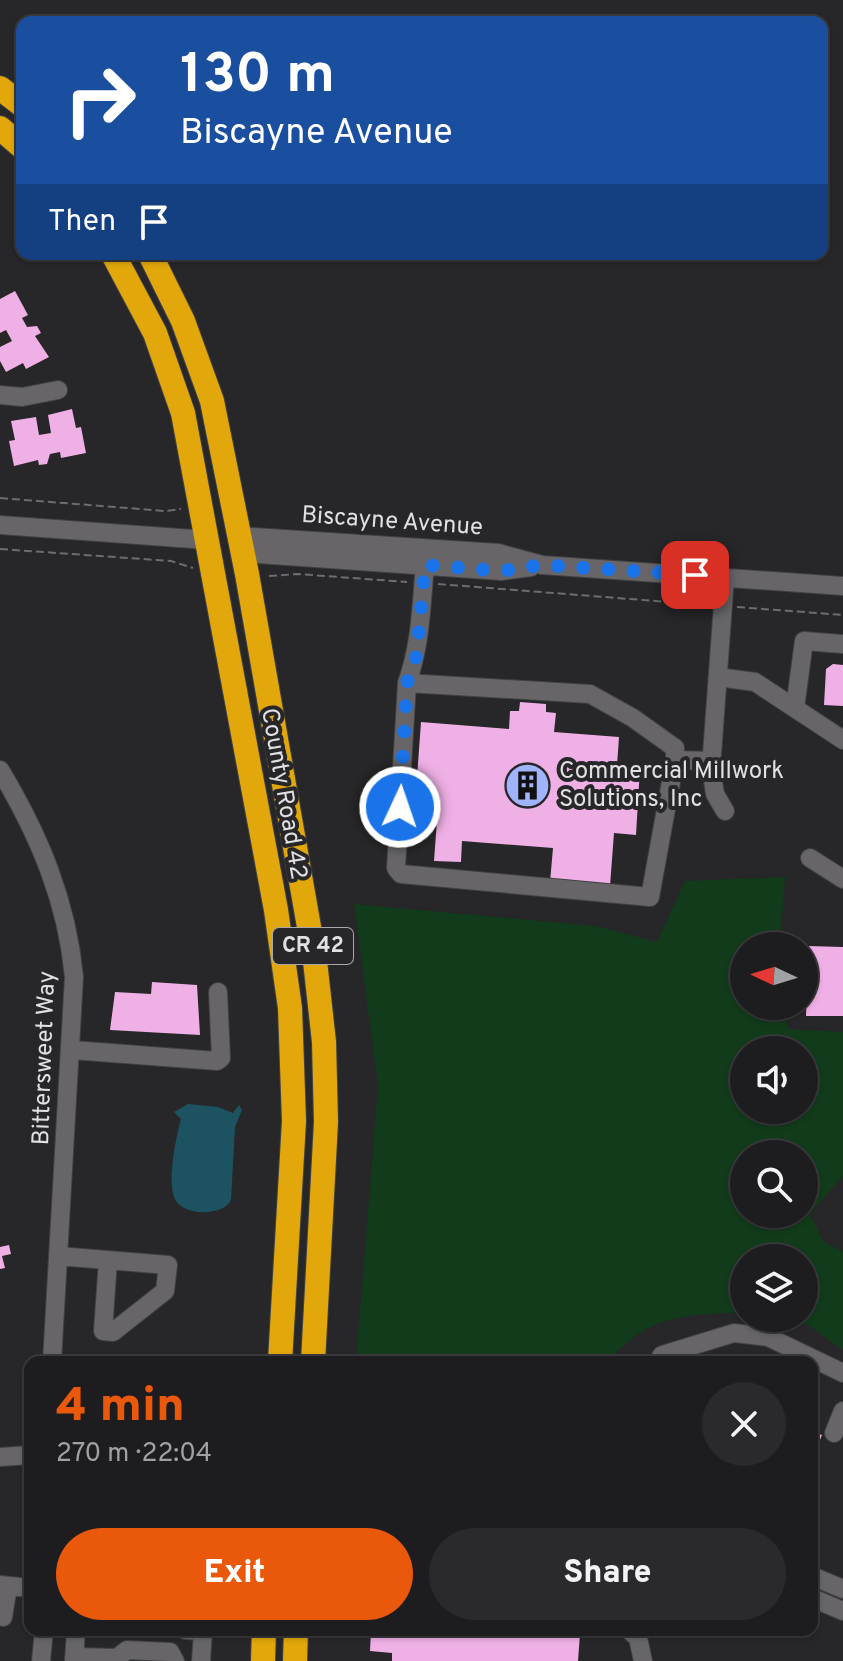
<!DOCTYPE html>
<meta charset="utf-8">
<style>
body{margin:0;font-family:Overpass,sans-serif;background:#2a292b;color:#f1f3f6;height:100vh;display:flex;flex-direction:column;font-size:30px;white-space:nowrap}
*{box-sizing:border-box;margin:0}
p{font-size:26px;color:#a0a1a4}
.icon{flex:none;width:44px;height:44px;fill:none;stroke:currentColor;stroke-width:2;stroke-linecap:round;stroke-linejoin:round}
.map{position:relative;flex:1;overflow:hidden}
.details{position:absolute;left:24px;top:1356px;width:794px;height:280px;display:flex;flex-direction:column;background:#1d1c1e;border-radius:16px;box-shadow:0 2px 6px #0004,0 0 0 2px #3b3a3c}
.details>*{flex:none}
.top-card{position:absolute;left:16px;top:16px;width:812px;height:244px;border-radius:16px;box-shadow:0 2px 6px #0004,0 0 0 2px #3b3a3c;background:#1a4fa0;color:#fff;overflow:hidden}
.needle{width:52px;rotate:274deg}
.buttons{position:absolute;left:730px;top:932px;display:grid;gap:16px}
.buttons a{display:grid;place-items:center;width:88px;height:88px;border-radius:50%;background:#1d1c1e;box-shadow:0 2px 6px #0004,0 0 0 2px #3b3a3c;font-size:40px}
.pin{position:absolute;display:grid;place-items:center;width:68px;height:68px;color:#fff;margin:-34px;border-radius:16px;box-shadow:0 4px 12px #0006}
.me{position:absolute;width:88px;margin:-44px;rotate:3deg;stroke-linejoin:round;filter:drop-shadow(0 0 6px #0008)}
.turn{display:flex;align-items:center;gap:28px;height:168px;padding:0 32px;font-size:36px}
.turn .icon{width:104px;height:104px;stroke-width:2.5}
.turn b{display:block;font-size:56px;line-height:68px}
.then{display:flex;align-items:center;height:76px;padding:0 32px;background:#0003;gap:16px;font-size:30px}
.round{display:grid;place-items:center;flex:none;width:84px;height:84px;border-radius:42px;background:#2a292b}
.headline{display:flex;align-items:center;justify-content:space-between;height:136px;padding:0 32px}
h1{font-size:48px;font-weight:800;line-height:60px;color:#ea580c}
.button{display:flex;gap:16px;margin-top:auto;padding:16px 32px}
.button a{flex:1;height:92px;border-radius:48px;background:#ea580c;color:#fff;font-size:32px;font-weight:800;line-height:92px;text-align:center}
.button a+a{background:#2a292b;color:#f1f3f6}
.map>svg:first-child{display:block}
.green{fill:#113b1b;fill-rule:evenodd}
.water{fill:#1d5361}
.building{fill:#efb0e5}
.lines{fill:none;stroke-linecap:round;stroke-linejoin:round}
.minor-casing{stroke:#424143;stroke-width:20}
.highway-casing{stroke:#424143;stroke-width:26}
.path{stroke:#6d6c6e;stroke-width:2;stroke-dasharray:8 4;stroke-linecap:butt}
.minor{stroke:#676568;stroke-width:18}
.highway{stroke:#e1a70b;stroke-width:24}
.route{stroke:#1a73e8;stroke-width:14;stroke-dasharray:0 25.2}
.labels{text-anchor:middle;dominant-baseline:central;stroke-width:8;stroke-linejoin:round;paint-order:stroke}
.shield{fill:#272628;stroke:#a9a8aa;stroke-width:2}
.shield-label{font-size:22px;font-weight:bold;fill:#e1e0e2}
.street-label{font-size:24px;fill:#e1e0e2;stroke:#272628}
.poi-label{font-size:24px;fill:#e1e0e2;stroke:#272628;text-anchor:start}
</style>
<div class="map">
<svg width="843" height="1661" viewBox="0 0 843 1661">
<rect width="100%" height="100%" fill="#272628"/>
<!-- green -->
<path class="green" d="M785,877l-5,69h-36v60h35l10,23 54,3v144l-33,38 13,27 20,11v98l-35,-25 -24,-7h20v-60h-60v54c-61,4 -94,1 -136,50h-252l22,-276 -24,-182 242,22 61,16 28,-61zM744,1050h60v60h-60zM744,1154h60v60h-60z"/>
<!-- water -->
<path class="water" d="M188,1104l30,3 15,6 6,-8 3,5 -7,17 -4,73c-7,16 -46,16 -55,1 -10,-17 0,-64 5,-82l-7,-7z"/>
<!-- building -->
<path class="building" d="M15,291l13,24 -6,3 5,9 10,-1 4,7 -6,3 14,21 -23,12 -3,-6 -17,9 -6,-11v-14l12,-6 -6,-11 -6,3v-34z
M72,409l4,19 5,-1 5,26 -25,5 -1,-6 -10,2 -3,10 -8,1 -1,-5 -24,6 -5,-25 6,-1 -4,-19 25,-4 3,18 12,-2 -3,-18z
M833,664l10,1v41l-19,-1 2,-36z
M520,702l26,2v8l10,1 -2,19 65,5 -2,29 23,2 -4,67 -22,-2 -4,53 -60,-4 3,-34 -91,-7 -1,21 -27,-1 4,-55 -23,-1 6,-83 88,7 1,-18h9z
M808,946l35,1v69h-37z
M152,982l45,3 3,50 -90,-5 5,-38 36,2z
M9,1245l2,9 -9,2 3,12 -5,1v-22z
M812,1431l10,4 -10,24z
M371,1630l209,4 -2,27h-186v-8l-22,-2z"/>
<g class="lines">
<defs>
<path id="minor" d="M0,395l22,2 36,-7
M0,525l207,15
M238,536l260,17 44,12 301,21
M242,553l259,18 30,-4
M718,677l37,5 88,58
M407,683c14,-40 14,-76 18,-118
M795,708l9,-67 39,3
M675,760l-25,137 -249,-23 -5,-6 11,-185 183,11 43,24 42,30v12l37,1
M0,770c39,65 67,131 74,207l-22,385
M725,811l-10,-17 -4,-26 14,-191
M810,858l33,21
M72,1050l145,11 4,-3 -3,-66
M58,1256l110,9 -3,26 -52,41 -10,-1 5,-71
M658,1362l4,-7 72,-22 34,4 75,36
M834,1433l9,-22
M0,1457l30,-2
M812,1576l31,13
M0,1585l30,3
M812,1598l31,13
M0,1616l3,1 5,-31
M185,1630l18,1 -2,30
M629,1630l9,8 5,23
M74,1657l43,1 10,-8 43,2 5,9
M41,1661l3,-31
M74,1661l2,-31"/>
<path id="highway" d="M0,88l22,17
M0,128l22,19
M113,254l42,79 28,80 93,497 14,98 4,113 -14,241
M150,254l33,67 29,80 35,173 68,387 9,81 2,80 -13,240
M263,1661l1,-31
M295,1661l1,-31"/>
</defs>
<!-- minor casing -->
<use href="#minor" class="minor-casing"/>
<!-- highway casing -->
<use href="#highway" class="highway-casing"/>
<!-- path -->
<path class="path" d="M0,498l165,13 16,-2
M0,549l171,12 22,7
M269,576l29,-2 109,8
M438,584l269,21
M737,607l106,8"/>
<!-- minor -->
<use href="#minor" class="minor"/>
<!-- highway -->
<use href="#highway" class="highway"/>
</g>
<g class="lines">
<!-- route -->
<path class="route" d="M400,807l7,-124 10,-29 8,-89 76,6 41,-6 153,10"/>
</g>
<!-- icons -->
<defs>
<symbol id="building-disc" viewBox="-11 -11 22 22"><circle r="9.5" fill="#a0b3fd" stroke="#272628"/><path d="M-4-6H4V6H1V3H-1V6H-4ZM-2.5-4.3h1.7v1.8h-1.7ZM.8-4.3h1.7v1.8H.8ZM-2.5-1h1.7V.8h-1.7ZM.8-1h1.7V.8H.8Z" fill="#111"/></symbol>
</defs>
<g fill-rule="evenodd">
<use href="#building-disc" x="502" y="760" width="51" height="51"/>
</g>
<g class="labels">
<!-- shield labels -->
<rect class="shield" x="273" y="928" width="80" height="36" rx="6"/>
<g class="shield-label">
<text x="313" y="946">CR 42</text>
</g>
<!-- street labels -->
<g class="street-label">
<text transform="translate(392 522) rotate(4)">Biscayne Avenue</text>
<text transform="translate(283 794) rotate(80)">County Road 42</text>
<text transform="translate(45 1058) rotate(-88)">Bittersweet Way</text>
</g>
<!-- poi labels -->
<g class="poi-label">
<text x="559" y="772">Commercial Millwork<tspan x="559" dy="28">Solutions, Inc</tspan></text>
</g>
</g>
</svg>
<div class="buttons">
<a><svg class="needle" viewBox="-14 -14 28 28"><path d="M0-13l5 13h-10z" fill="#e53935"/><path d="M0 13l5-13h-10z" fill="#a0a1a4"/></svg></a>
<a><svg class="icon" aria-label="sound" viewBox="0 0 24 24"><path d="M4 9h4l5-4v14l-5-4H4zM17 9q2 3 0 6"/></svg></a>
<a><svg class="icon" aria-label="search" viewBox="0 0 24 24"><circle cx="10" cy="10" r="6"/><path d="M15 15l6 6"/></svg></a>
<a><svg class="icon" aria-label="layers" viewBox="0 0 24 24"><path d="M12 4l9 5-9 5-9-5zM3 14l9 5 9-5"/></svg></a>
</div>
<div class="pin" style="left:695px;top:575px;background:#d93025"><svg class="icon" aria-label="arrive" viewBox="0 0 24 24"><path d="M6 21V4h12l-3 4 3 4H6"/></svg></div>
<svg class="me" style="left:400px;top:807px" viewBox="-20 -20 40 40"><circle r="17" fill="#1a73e8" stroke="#fff" stroke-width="3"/><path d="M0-11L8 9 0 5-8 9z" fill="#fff"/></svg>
<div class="top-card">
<div class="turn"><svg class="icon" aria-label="right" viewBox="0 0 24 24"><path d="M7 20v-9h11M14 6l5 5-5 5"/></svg><div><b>130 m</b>Biscayne Avenue</div></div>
<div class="then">Then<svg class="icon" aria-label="arrive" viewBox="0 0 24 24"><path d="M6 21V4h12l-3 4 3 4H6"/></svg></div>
</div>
<section class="details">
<div class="headline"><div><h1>4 min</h1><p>270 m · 22:04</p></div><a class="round"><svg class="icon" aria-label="close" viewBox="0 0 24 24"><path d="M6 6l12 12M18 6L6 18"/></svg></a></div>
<div class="button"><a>Exit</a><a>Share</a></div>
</section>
</div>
